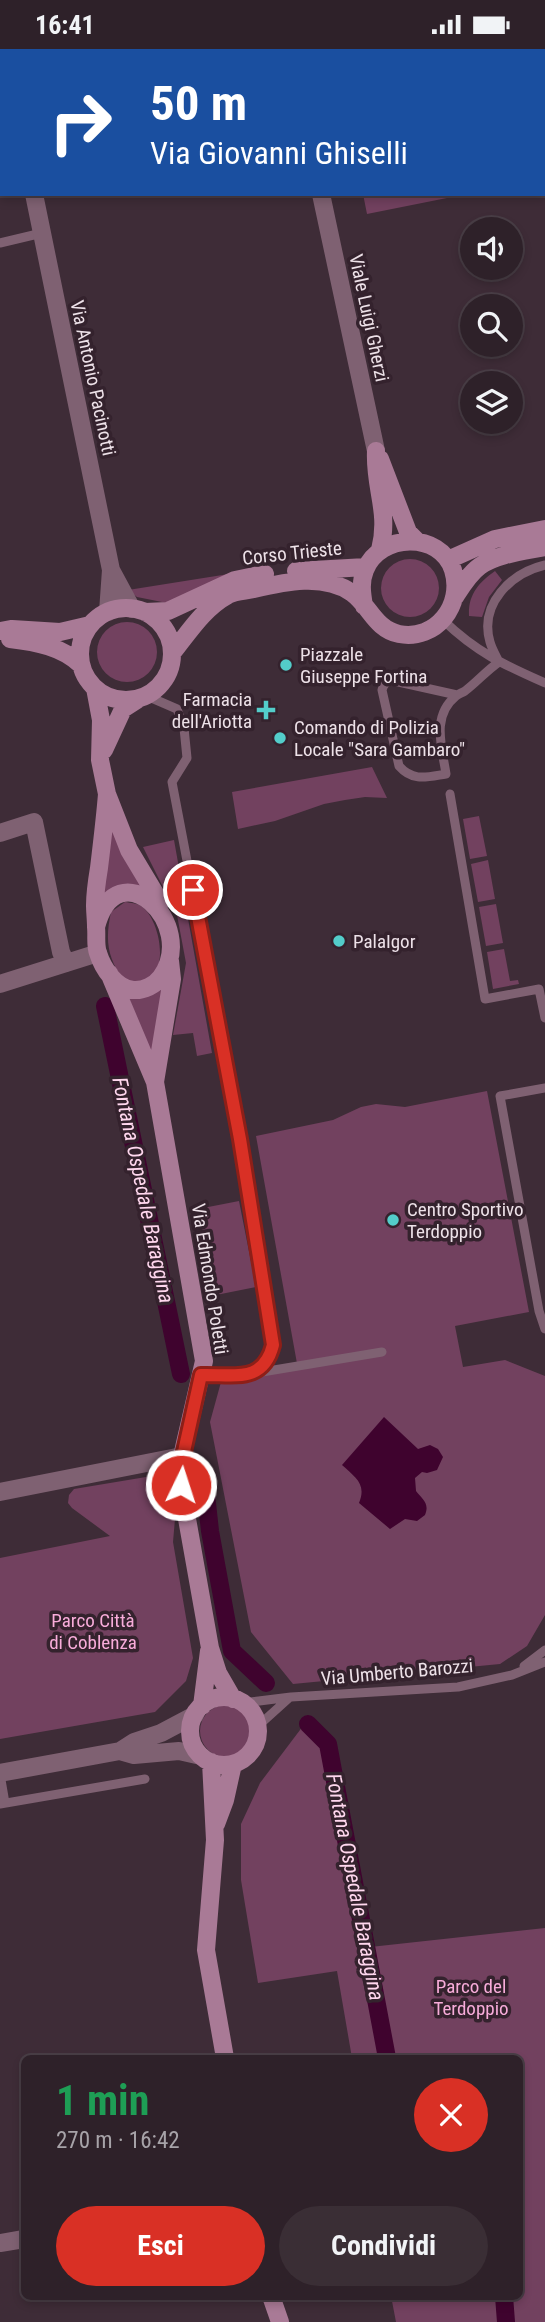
<!DOCTYPE html>
<html lang="it">
<meta charset="utf-8">
<style>
body{margin:0;font-family:"Roboto Condensed",sans-serif;background:#3a2e35;color:#f1f3f6;height:100vh;display:flex;flex-direction:column;font-size:26px;white-space:nowrap}
*{box-sizing:border-box;margin:0}
p{font-size:23px;color:#a7a3a8}
.icon{flex:none;width:38px;height:38px;fill:none;stroke:currentColor;stroke-width:2;stroke-linecap:round;stroke-linejoin:round}
.map{position:relative;flex:1;overflow:hidden}
.details{position:absolute;left:21px;top:2006px;width:502px;height:245px;display:flex;flex-direction:column;background:#2e2129;border-radius:10px;box-shadow:0 4px 10px #0003,0 0 0 2px #493e46}
.details>*{flex:none}
.hud{position:absolute;left:0px;top:0px;width:546px;height:147px;box-shadow:0 4px 10px #0003,0 0 0 2px #493e46;background:#1a4fa0;color:#fff;overflow:hidden}
.controls{position:absolute;left:460px;top:168px;display:grid;gap:14px}
.controls a{display:grid;place-items:center;width:63px;height:63px;border-radius:50%;background:#2e2129;box-shadow:0 4px 10px #0003,0 0 0 2px #493e46;font-size:35px}
.pin{position:absolute;display:grid;place-items:center;width:60px;height:60px;color:#fff;margin:-30px;border:4px solid #fff;border-radius:50%;box-shadow:0 2px 7px #0007}
.me{position:absolute;width:77px;margin:-38px;rotate:4deg;stroke-linejoin:round;filter:drop-shadow(0 0 5px #0008)}
.turn{display:flex;align-items:center;gap:24px;height:147px;padding:0 35px;font-size:32px}
.turn .icon{width:91px;height:91px;stroke-width:2.5}
.turn b{display:block;font-size:49px;line-height:60px}
.round{display:grid;place-items:center;flex:none;width:74px;height:74px;border-radius:37px;background:#3a2e35}
.head{display:flex;align-items:center;justify-content:space-between;height:119px;padding:0 35px}
h1{font-size:42px;font-weight:700;line-height:52px;color:#1e9e55}
.button{display:flex;gap:14px;margin-top:auto;padding:14px 35px}
.button a{flex:1;height:80px;border-radius:42px;background:#d93025;color:#fff;font-size:28px;font-weight:700;line-height:80px;text-align:center}
.button a+a{background:#3a2e35;color:#f1f3f6}
.status{display:flex;justify-content:space-between;align-items:center;height:49px;padding:0 35px;background:#2e2129;direction:ltr}
.status svg{height:19px;fill:currentColor}
.map>svg:first-child{display:block}
.green{fill:#72415f}
.water{fill:#3f032e}
.lines{fill:none;stroke-linecap:round;stroke-linejoin:round}
.canal{stroke:#3f032e;stroke-width:18}
.lane{stroke:#7f6172;stroke-width:9}
.street{stroke:#7f6172;stroke-width:18}
.secondary{stroke:#a97a96;stroke-width:18}
.route-casing{stroke:#8d1f18;stroke-width:18}
.route{stroke:#d93025;stroke-width:12}
.poi-dot{fill:#53cdca;stroke:#34222d;stroke-width:2.5}
.labels{text-anchor:middle;dominant-baseline:central;stroke-width:7;stroke-linejoin:round;paint-order:stroke}
.street-label{font-size:19px;fill:#ede1e8;stroke:#34222d}
.poi-label{font-size:19px;fill:#ede1e8;stroke:#34222d;text-anchor:start}
.park-label{font-size:19px;fill:#f8acda;stroke:#34222d}
.water-label{font-size:21px;font-style:italic;fill:#ffd7ee;stroke:#34222d}
</style>
<div class="status"><b>16:41</b><svg viewBox="0 0 49 12"><path d="M0 12V9h3v3zM5 12V6h3v6zM10 12V3h3v9zM15 12V0h3v12zM26 1h20v11H26zM47 4h2v5h-2z"/></svg></div>
<div class="map">
<svg width="545" height="2273" viewBox="0 0 545 2273">
<rect width="100%" height="100%" fill="#3e2c37"/>
<!-- green -->
<path class="green" d="M328,0h217v130l-1,-128h-216z
M363,145h104l-100,20z
M381 539a29 29 0 1 1 58 0a29 29 0 1 1-58 0Z
M495,522l7,9 -13,17 -7,20 -13,-1c-1,-21 9,-33 26,-45z
M235,524l-68,30 -30,-6 -9,-7z
M97 603a30 30 0 1 1 60 0a30 30 0 1 1-60 0Z
M372,718l15,31 -22,-1 -20,3 -21,4 -49,17 -37,8 -6,-37z
M109,766l39,77 -48,9z
M479,767l8,40 -17,3 -7,-40z
M174,791l38,213 -15,3 -4,-23 -20,2 13,-72 -9,-48 -34,-68z
M488,811l7,39 -17,3 -7,-38z
M125,853c6,1 11,1 16,4 19,12 31,71 0,76 -5,1 -12,-1 -17,-1 -17,-24 -19,-41 -13,-69z
M496,855l7,39 -17,3 -7,-39z
M504,900l6,32 8,-1 1,4 -26,5 -6,-37z
M163,938l-8,82 -27,-74z
M487,1042l42,221 -74,14 8,41 42,-7 40,16v239l-18,31 -27,18 -207,20 -42,-52 -41,-210 11,-40 77,-13 -42,-233 77,-16 28,-13 15,-3 29,3z
M239,1152l17,86 -40,8 -18,-86z
M152,1427l11,7 6,9 6,27 -2,23 20,116 -7,23 -31,31 -155,27v-181l110,-22 -38,-28 -4,-5 1,-8 5,-6z
M200 1682a26 26 0 1 1 52 0a26 26 0 1 1-52 0Z
M303,1677l27,31 31,191 184,-20v394h-149l-5,-26h129v-238h-168l-15,-87 -79,12 -17,-103v-56l19,-41z"/>
<!-- water -->
<path class="water" d="M384,1368l34,32 12,-4 8,4 5,8 -6,13 -10,3 -5,-1 -7,6 1,13c6,8 14,12 9,24l-8,6 -12,-2 -15,10 -31,-26c8,-19 -4,-26 -17,-38z"/>
<g class="lines">
<!-- canal -->
<path class="canal" d="M105,957l76,368
M205,1436l5,46 22,120 34,32
M308,1675l20,20 59,314
M504,2247l2,26"/>
<!-- lane -->
<path class="lane" d="M0,194l42,-10
M443,571c33,32 61,45 102,63
M457,646l-63,-14c-7,0 -10,2 -12,9l17,76c14,16 28,11 47,8 -4,-27 -15,-58 10,-78 2,-2 6,-3 9,-5 12,-9 21,-20 34,-29 -3,-6 -7,-13 -9,-20 -11,-38 21,-69 55,-77
M147,647l30,13 7,19 3,30 -15,24 68,357 33,206c-10,39 -39,29 -72,30
M450,745l35,205 54,-10 6,29
M545,1039l-45,8 39,215 6,18
M256,1324l126,-21
M524,1617l21,-16
M243,1654l48,-6 167,-10 54,-12 33,-13
M258,1677l31,-28
M0,1725l5,29
M0,1755l145,-25"/>
<!-- street -->
<path class="street" d="M4,0v2
M289,0v2
M34,145l77,376 -3,42
M321,145l55,257
M111,521l21,39
M0,784l34,-11 27,130 5,11
M0,935l98,-31
M0,1443l182,-36
M120,1702l14,4 45,-4 22,5
M0,1724l120,-22 14,-9 27,-9 34,-18
M0,2194l24,-4"/>
<!-- secondary -->
<path class="secondary" d="M376,402c-2,37 14,61 4,99
M380,410l28,73 9,9
M448,511l47,-21 50,-10
M296,522l70,-4
M455,548c7,-11 14,-23 25,-31 17,-12 45,-15 65,-19
M80 605a46 46 0 1 1 92 0a46 46 0 1 1-92 0Z
M145,563l23,-1 67,-31 30,-6
M0,582l12,-2 48,3 30,-7
M10,590c26,3 53,8 71,26
M173,603c16,-20 31,-44 55,-57 7,-4 17,-4 26,-6 30,-7 70,-16 98,4 18,13 23,36 47,41 37,7 65,-29 54,-64 -13,-39 -73,-37 -88,0 -5,12 -3,24 -1,36
M95,639l6,32 -1,40 7,34 22,56 27,45 3,11
M104,701l19,-41 14,-9
M96,878c21,-80 103,-3 65,50 -6,8 -17,14 -28,13 -17,-2 -30,-21 -35,-37 -3,-8 -1,-17 -2,-26 0,-7 -1,-15 -1,-22 0,-12 2,-25 4,-37 3,-25 6,-49 8,-74
M109,924l46,109 49,279 -22,95 -1,29 29,163 8,25 15,26
M155,1033l17,-103 -2,-18
M190 1682a34 34 0 1 1 68 0a34 34 0 1 1-68 0Z
M202,1657l7,-55
M211,1713l4,78 -9,110 19,108
M216,1775l9,-24 8,-36
M271,2247l9,26"/>
</g>
<g class="lines">
<defs>
<path id="route" d="M181,1436l2,-29 18,-81c33,-1 62,9 72,-30l-33,-206 -47,-249"/>
</defs>
<!-- route casing -->
<use href="#route" class="route-casing"/>
<!-- route -->
<use href="#route" class="route"/>
</g>
<!-- markers -->
<g class="poi-dot">
<circle cx="286" cy="616" r="7"/>
<path d="M262.5 650.5h7v7h7v7h-7v7h-7v-7h-7v-7h7z"/>
<circle cx="280" cy="689" r="7"/>
<circle cx="339" cy="892" r="7"/>
<circle cx="393" cy="1171" r="7"/>
</g>
<g class="labels">
<!-- street labels -->
<g class="street-label">
<text transform="translate(369 269) rotate(78)">Viale Luigi Gherzi</text>
<text transform="translate(93 329) rotate(78)">Via Antonio Pacinotti</text>
<text transform="translate(292 504) rotate(-6)">Corso Trieste</text>
<text transform="translate(210 1230) rotate(81)">Via Edmondo Poletti</text>
<text transform="translate(397 1623) rotate(-5)">Via Umberto Barozzi</text>
</g>
<!-- poi labels -->
<g class="poi-label">
<text x="300" y="605">Piazzale<tspan x="300" dy="22">Giuseppe Fortina</tspan></text>
<text x="252" y="650" text-anchor="end">Farmacia<tspan x="252" dy="22">dell'Ariotta</tspan></text>
<text x="294" y="678">Comando di Polizia<tspan x="294" dy="22">Locale "Sara Gambaro"</tspan></text>
<text x="353" y="892">PalaIgor</text>
<text x="407" y="1160">Centro Sportivo<tspan x="407" dy="22">Terdoppio</tspan></text>
</g>
<!-- park labels -->
<g class="park-label">
<text x="93" y="1571">Parco Città<tspan x="93" dy="22">di Coblenza</tspan></text>
<text x="471" y="1937">Parco del<tspan x="471" dy="22">Terdoppio</tspan></text>
</g>
<!-- water labels -->
<g class="water-label">
<text transform="translate(143 1141) rotate(78)">Fontana Ospedale Baraggina</text>
<text transform="translate(355 1838) rotate(79)">Fontana Ospedale Baraggina</text>
</g>
</g>
</svg>
<div class="controls">
<a><svg class="icon" aria-label="sound" viewBox="0 0 24 24"><path d="M4 9h4l5-4v14l-5-4H4zM17 9q2 3 0 6"/></svg></a>
<a><svg class="icon" aria-label="search" viewBox="0 0 24 24"><circle cx="10" cy="10" r="6"/><path d="M15 15l6 6"/></svg></a>
<a><svg class="icon" aria-label="layers" viewBox="0 0 24 24"><path d="M12 4l9 5-9 5-9-5zM3 14l9 5 9-5"/></svg></a>
</div>
<div class="pin" style="left:193px;top:841px;background:#d93025"><svg class="icon" aria-label="arrive" viewBox="0 0 24 24"><path d="M6 21V4h12l-3 4 3 4H6"/></svg></div>
<svg class="me" style="left:181px;top:1436px" viewBox="-20 -20 40 40"><circle r="17" fill="#d93025" stroke="#fff" stroke-width="3"/><path d="M0-11L8 9 0 5-8 9z" fill="#fff"/></svg>
<div class="hud">
<div class="turn"><svg class="icon" aria-label="right" viewBox="0 0 24 24"><path d="M7 20v-9h11M14 6l5 5-5 5"/></svg><div><b>50 m</b>Via Giovanni Ghiselli</div></div>
</div>
<section class="details">
<div class="head"><div><h1>1 min</h1><p>270 m · 16:42</p></div><a class="round" style="background:#d93025;color:#fff"><svg class="icon" aria-label="close" viewBox="0 0 24 24"><path d="M6 6l12 12M18 6L6 18"/></svg></a></div>
<div class="button"><a>Esci</a><a>Condividi</a></div>
</section>
</div>
